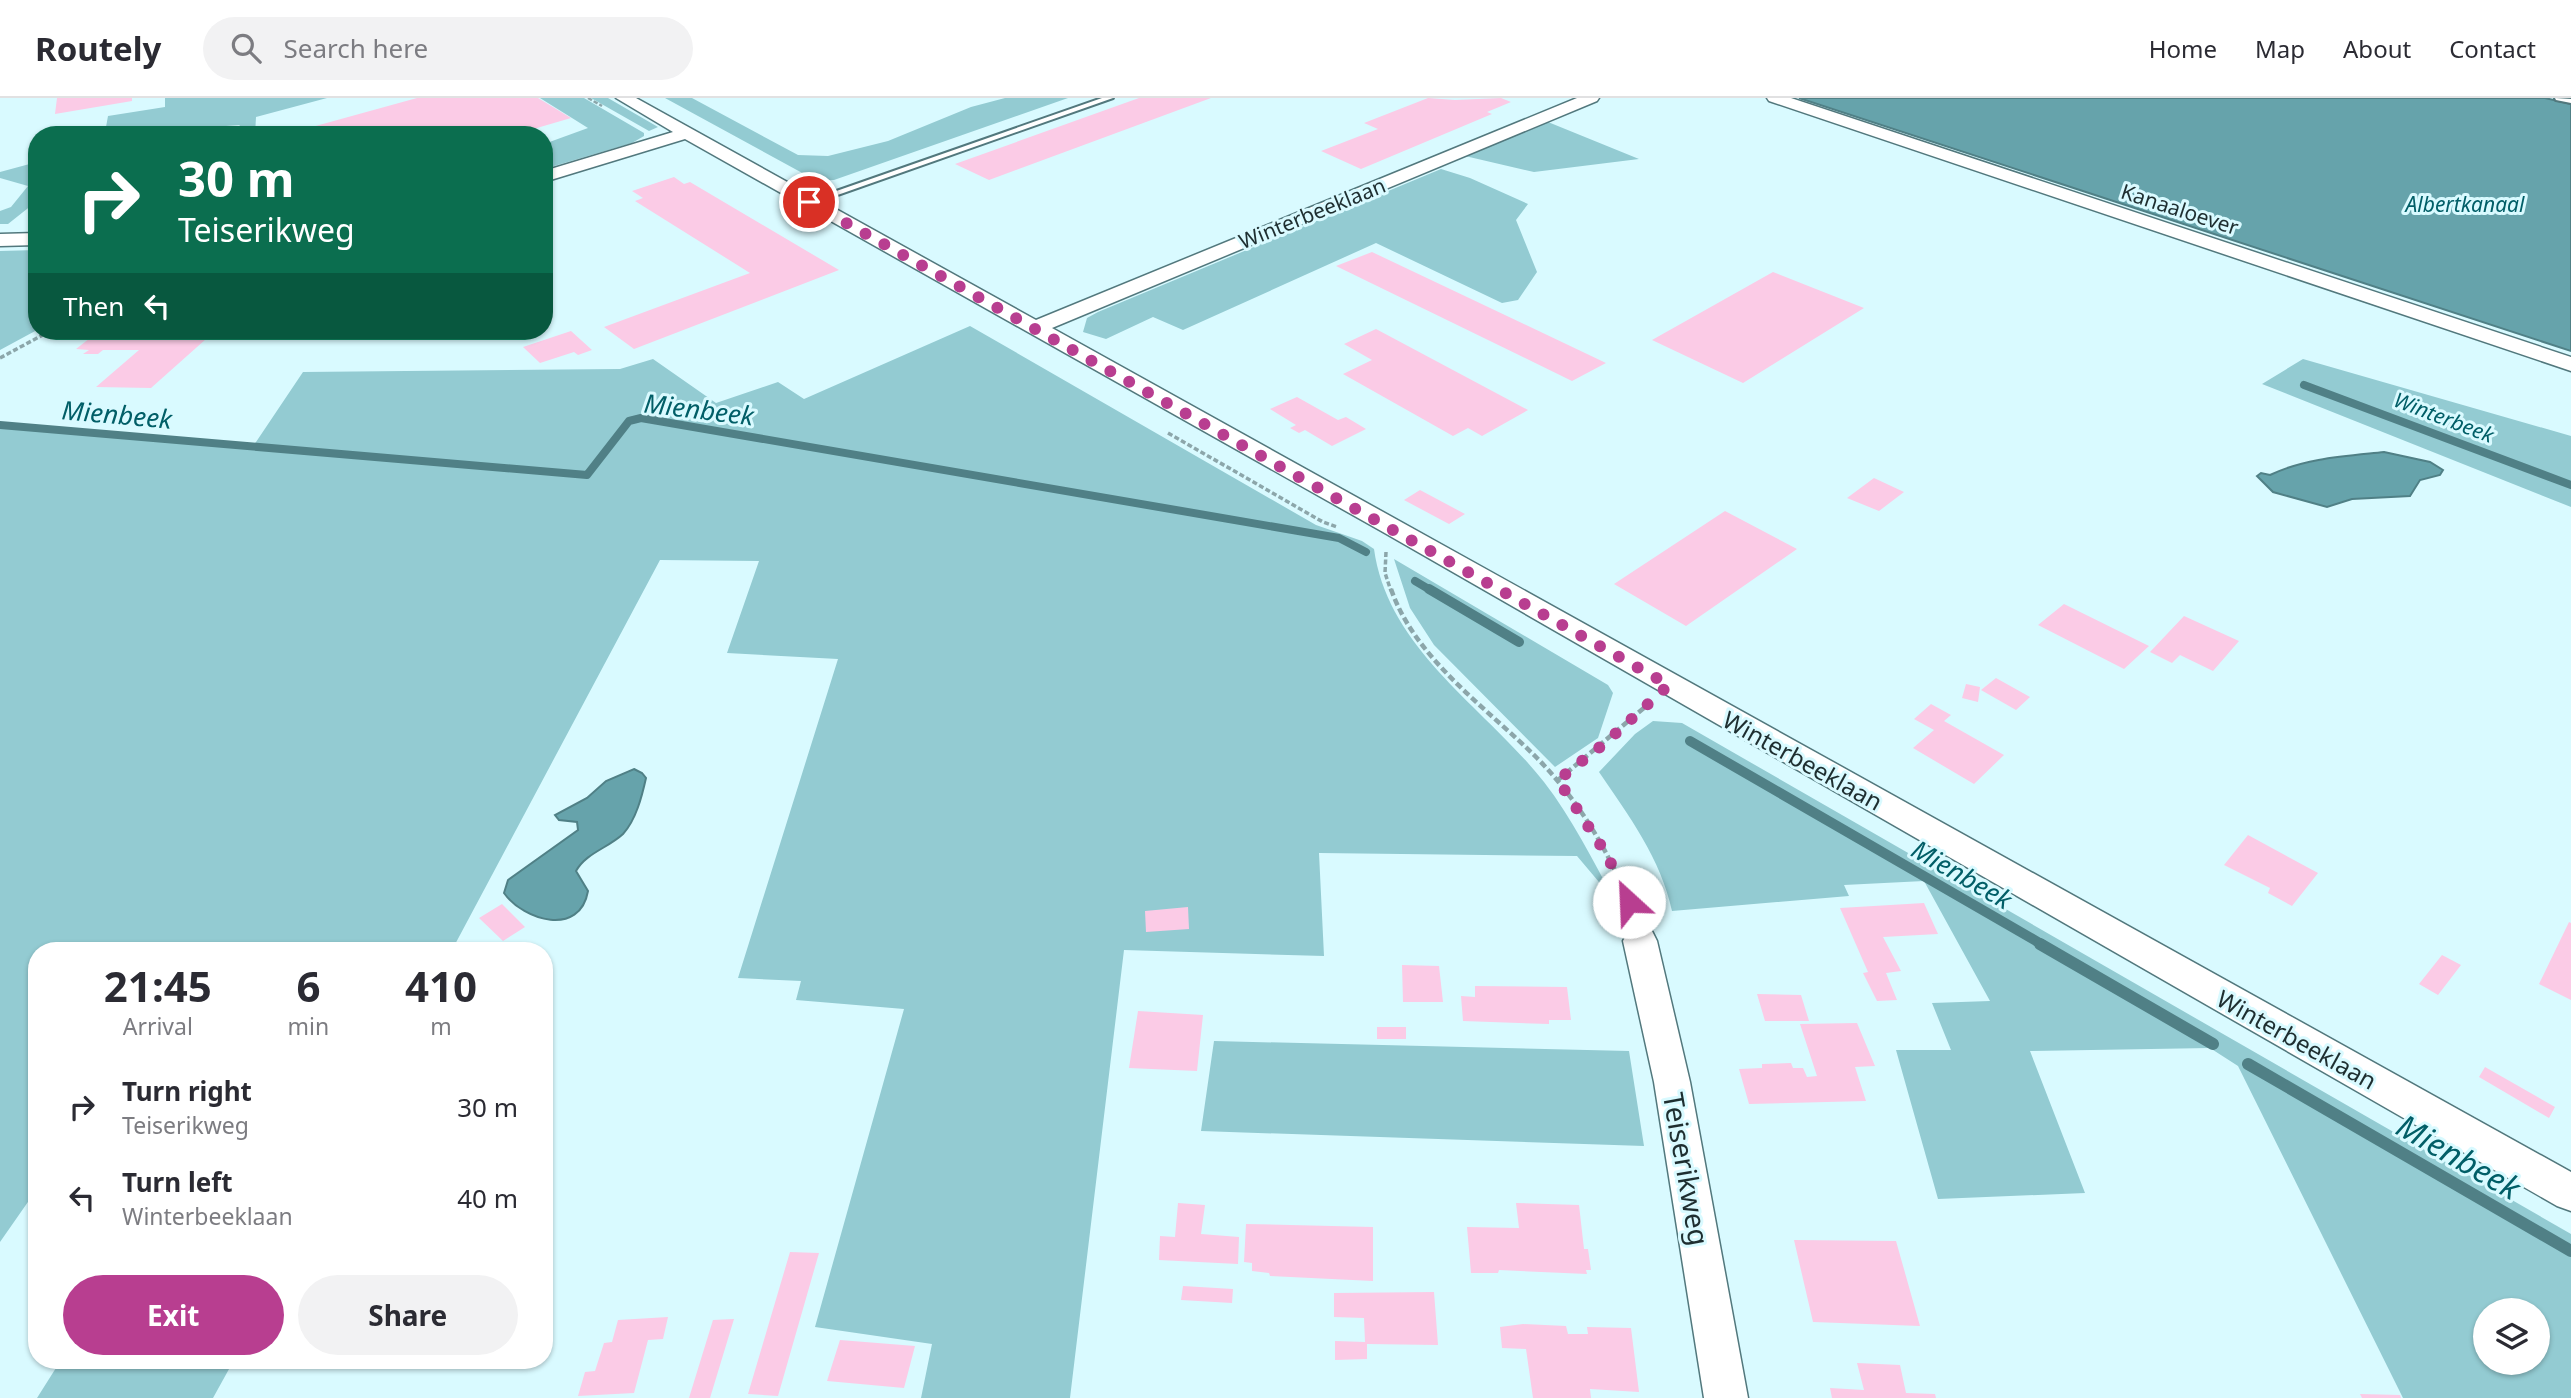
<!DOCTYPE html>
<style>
body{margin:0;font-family:"Noto Sans",sans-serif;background:#f2f2f3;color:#2b2b33;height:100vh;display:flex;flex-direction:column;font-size:26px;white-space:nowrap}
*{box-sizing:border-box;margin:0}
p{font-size:23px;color:#7c7c81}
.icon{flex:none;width:38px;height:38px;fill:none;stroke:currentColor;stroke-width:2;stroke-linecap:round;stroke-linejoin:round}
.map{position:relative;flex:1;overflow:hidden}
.sheet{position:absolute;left:28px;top:844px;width:525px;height:427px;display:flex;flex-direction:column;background:#fff;border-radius:28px;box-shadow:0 2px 5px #0004}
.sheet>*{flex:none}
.banner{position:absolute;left:28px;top:28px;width:525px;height:214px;border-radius:28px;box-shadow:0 2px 5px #0004;background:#0b6e4f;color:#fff;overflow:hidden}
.tools{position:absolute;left:2473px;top:1200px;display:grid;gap:14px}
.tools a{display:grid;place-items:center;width:77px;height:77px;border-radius:50%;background:#fff;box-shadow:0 2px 5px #0004;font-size:35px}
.pin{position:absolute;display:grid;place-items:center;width:60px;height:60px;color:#fff;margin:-30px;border:4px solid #fff;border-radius:50%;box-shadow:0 2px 7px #0007}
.me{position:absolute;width:77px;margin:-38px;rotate:335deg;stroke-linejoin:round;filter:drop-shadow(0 0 5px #0008)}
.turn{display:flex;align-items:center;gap:24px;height:147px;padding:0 35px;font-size:32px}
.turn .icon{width:91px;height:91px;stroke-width:2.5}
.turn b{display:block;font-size:49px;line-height:60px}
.then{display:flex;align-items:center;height:66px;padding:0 35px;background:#0003;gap:14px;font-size:26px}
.eta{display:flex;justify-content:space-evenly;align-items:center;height:119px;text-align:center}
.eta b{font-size:42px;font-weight:700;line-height:49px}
.action{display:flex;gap:14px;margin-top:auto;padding:14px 35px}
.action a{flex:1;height:80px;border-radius:42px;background:#b83e90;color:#fff;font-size:28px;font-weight:700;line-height:80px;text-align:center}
.action a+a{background:#f2f2f3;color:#2b2b33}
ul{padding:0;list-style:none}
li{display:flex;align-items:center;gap:21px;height:91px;padding:0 35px}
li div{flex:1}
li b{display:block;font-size:26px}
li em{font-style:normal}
header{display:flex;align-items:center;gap:42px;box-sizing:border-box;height:98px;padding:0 35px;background:#fff;border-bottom:2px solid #e1e1e2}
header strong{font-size:33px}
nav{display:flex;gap:38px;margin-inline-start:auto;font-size:24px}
.search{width:490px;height:63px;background:#f2f2f3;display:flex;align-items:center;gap:18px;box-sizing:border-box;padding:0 24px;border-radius:38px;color:#7c7c81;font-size:26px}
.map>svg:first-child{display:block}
.green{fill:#93cbd2;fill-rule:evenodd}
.water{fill:#66a3ab;stroke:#508086;stroke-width:2}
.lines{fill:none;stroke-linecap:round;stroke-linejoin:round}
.stream-far2{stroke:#508086;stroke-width:8}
.stream-far1{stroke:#508086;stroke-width:10}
.stream{stroke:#508086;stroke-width:12}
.building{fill:#fbcbe6}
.lane-casing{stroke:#52787d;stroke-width:4}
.street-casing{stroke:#52787d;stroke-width:3}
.path-far2{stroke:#8ca6aa;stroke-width:2.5;stroke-dasharray:4.5 2;stroke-linecap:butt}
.path-far1{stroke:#8ca6aa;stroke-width:3.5;stroke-dasharray:5 2.5;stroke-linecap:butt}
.path{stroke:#8ca6aa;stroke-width:4.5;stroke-dasharray:7 3.5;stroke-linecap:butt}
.lane{fill:#fff;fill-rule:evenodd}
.street{fill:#fff;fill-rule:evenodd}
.route{stroke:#b83e90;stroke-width:12;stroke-dasharray:0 21.6}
.labels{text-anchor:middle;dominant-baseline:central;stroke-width:6;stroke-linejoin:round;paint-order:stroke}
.far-water-label{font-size:21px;font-style:italic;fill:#015e67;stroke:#d9faff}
.far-street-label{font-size:21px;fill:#1e2e30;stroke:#d9faff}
.street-label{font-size:24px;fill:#1e2e30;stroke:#d9faff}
.water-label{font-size:26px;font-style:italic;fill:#015e67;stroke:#d9faff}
.near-street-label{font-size:28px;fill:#1e2e30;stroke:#d9faff}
.near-water-label{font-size:32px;font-style:italic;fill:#015e67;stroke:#d9faff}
</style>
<header>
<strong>Routely</strong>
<div class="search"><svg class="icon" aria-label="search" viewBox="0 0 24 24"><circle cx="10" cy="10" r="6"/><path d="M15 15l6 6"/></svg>Search here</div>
<nav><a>Home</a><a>Map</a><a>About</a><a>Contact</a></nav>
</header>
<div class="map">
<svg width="2571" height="1300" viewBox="0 0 2571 1300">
<rect width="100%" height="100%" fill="#d9faff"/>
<!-- green -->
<path class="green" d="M165,0h162l-71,19 -1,18h-23l8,-10 -140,10 18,-7 -12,-1 2,-11 57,-9z
M540,0h44l60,35v3l-12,7 -88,26v-25l44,-16z
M591,0h17l50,29 -9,4z
M665,0h27l106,57 30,1 60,-15 83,-34 34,-9h63l-234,82 -17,1z
M1548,24l91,37 -105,13 -69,-16z
M37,64v39l-29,23h-8v-13l11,-4 17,-21 -28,-8v-6z
M1441,71l29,9 58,26 -12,16 21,52 -19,28 -16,3 -126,-60 -193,87 -30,-13 -47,22 -23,-7 4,-14 11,-6z
M37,152v80l-37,20v-99z
M970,228l346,199 46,16 12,8c14,101 111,158 170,233 28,36 49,79 71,119l-38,-45 -258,-3 5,103 -200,-6 -54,448h-149l11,-54 -117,-17 89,-318 -108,-9 5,-19 -63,-3 100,-319 -111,-6 32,-92 -99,-1 -208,390h-415v239l-37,53v-815l252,21 51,-76 317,-3 33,-10 63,44 62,-21 26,17z
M2303,261l268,77v71l-309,-123z
M1394,461l214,126 5,8 -15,45 -43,29 -121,-122 -24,-37z
M1653,623l29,2 889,511v164h-168l-165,-332 -28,-18 -180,3 55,142 -147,6 -42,-149h55l-19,-47 58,-2 -66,-120 -80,4 5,11 -177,15c-11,-52 -43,-95 -73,-139l36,-38zM2485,1213h53v52h-53z
M1214,943l415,10 15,95 -443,-15z
M61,1262h173l-21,38h-176z"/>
<!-- water -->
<path class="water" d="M1799,0h746l26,6v247z
M2384,354l46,10 13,8 -3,5 -20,5 -10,16 -58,3 -25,8 -54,-15 -16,-16 4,-3 9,2c35,-17 76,-19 114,-23z
M634,671l8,4 4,5c-4,18 -10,42 -23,56 -15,14 -37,19 -47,37l12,20c-8,46 -64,30 -84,2l4,-13 70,-50 -1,-8 -18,-2 -4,-5 32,-17 19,-17z"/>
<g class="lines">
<!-- stream-far2 -->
<path class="stream-far2" d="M2304,287l267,100
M0,327l587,50 42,-54 12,-3 698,120 27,14
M1415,483l17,10"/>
<!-- stream-far1 -->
<path class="stream-far1" d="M1429,491l90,53
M1690,643l353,204"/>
<!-- stream -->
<path class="stream" d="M2040,846l173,100
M2248,966l323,187"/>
</g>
<!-- building -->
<path class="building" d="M57,0h75v3l-77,13z
M417,0h121l33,20 -58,17h-230z
M1139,0h72l-222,82 -34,-16z
M1428,0l27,2 46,-2 10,4 -24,10 5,2 -131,55 -40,-18 57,-22 -14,-6z
M674,79l10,7 6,-2 149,88 -205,79 -30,-22 146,-54 -115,-72 8,-3 -11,-7z
M1372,154l234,111 -34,18 -236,-115z
M1773,174l91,36 -121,75 -91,-43z
M1376,231l152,81 -46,26 -14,-8 -15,8 -110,-62 29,-14 -28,-16z
M99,233h116l-64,57 -55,-1 43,-37h-36l-5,4h-15l6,-4 -13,-1z
M571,233l21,19 -14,5 -4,-3 -34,11 -17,-16z
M1297,299l41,23 8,-3 20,12 -34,17 -27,-16 -6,3 -9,-5 6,-3 -26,-16z
M1874,380l30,14 -25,19 -32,-13z
M1420,392l45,24 -16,10 -45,-24z
M1725,413l72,38 -111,77 -72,-42z
M2064,506l85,42 -25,23 -86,-44z
M2184,518l55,25 -26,30 -33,-16 -8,8 -22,-11z
M1996,580l34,19 -14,13 -35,-20z
M1966,586l14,3 -2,15 -16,-4z
M1931,606l20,11 -7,6 60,34 -30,29 -61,-36 21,-18 -20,-11z
M2248,737l70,38 -26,33 -24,-13 2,-5 -46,-23z
M1924,805l14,31 -55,3 18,34 -15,2 11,27 -20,1 -14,-28 5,-1 -28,-64z
M502,806l23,23 -22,14 -24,-23z
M1188,809l1,22 -43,3 -1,-21z
M2569,824l2,1v77l-32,-16z
M2442,857l19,10 -23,30 -19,-11z
M1402,867l37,1 4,36h-40z
M1475,888l92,1 4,33h-22v4l-86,-3 -2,-25 14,1z
M1757,896l44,1 8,26h-44z
M1138,913l65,4 -6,56 -68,-3z
M1857,925l18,43 -20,1 11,34 -117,3 -10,-35 23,-1v-4l29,-1 2,5h10l4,9 10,-1 -17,-52z
M1377,929h29v12h-29z
M2485,969l70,40 -6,11 -70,-41z
M1178,1105l27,2 -4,29 38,3 -1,27 -79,-4 1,-24 15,1z
M1516,1105l63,2 5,44h4l3,21h-5l1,4 -88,-4 -1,3h-27l-4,-46 52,1z
M1246,1126l127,3v54l-103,-5 -1,-3 -17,-2v-8l-8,-1z
M1794,1142l102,1 24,85 -107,-4z
M790,1154l29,1 -41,143 -30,-2z
M1183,1188l50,3 -1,14 -51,-3z
M1434,1194l4,53 -71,-1v15l-32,1v-19l30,1 -1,-24 -30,-1v-24z
M668,1219l-5,22 -15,1 -14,53 -56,3 7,-24 10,-1 9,-28 8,-1 6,-22z
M734,1221l-24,79h-21l24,-78z
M1523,1226l43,2 2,8h20l-1,-7 44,1 8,64 -49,-3 1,9h-58l-7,-49 -24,-1 -2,-21z
M840,1242l75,6 -11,42 -77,-7z
M1857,1265l43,2 6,28 29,1 1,4h-104l-2,-10 34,2z
M2360,1296l40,1 1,3h-39z"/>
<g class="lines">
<defs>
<path id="lane" d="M1102,0h11l-301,106 -7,-2z
M2555,0l16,1v4l-15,-3z"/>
<path id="street" d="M616,0h20l400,222 541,-222h22l-2,3 -545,227 1519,844v39l-14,-5 -1174,-674 -698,-393 -141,43v-11l129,-39z
M1767,0h24l780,259v14l-802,-270z
M37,135v12l-37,1v-12z
M1640,829l12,4 5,10 33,141 58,316h-44l-50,-316 -31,-141 5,-10z"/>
</defs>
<!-- lane casing -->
<use href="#lane" class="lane-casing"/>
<!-- street casing -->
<use href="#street" class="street-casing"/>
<!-- path-far2 -->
<path class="path-far2" d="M588,0l14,8"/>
<!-- path-far1 -->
<path class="path-far1" d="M0,260l50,-27
M1168,335l155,89 14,5
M1386,454l-1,21 6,18"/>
<!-- path -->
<path class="path" d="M1391,491c24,70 96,119 146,169 42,43 75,97 95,154
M1558,682l93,-78"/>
<!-- lane -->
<use href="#lane" class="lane"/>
<!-- street -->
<use href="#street" class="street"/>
</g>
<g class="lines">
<!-- route -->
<path class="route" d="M809,104l860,483 -64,58 -47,37 49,75 22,47"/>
</g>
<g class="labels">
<!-- far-water labels -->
<g class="far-water-label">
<text x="2465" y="106">Albertkanaal</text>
<text transform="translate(2444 319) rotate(21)">Winterbeek</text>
</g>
<!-- far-street labels -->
<g class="far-street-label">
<text transform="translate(2180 111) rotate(18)">Kanaaloever</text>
<text transform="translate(1312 115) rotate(-22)">Winterbeeklaan</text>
</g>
<!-- street labels -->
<g class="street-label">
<text transform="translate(1803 662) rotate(29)">Winterbeeklaan</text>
<text transform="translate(2297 941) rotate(29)">Winterbeeklaan</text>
</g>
<!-- water labels -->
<g class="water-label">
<text transform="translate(699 311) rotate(7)">Mienbeek</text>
<text transform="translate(117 316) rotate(5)">Mienbeek</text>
<text transform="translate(1962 776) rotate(30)">Mienbeek</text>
</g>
<!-- near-street labels -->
<g class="near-street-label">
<text transform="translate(1687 1071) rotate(80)">Teiserikweg</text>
</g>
<!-- near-water labels -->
<g class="near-water-label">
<text transform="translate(2459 1058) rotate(30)">Mienbeek</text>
</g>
</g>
</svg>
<div class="tools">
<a><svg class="icon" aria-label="layers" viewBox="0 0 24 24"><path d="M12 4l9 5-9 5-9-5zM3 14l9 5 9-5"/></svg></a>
</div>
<div class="pin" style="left:809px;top:104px;background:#d93025"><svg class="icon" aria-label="arrive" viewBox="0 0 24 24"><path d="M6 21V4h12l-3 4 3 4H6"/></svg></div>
<svg class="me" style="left:1629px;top:804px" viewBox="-20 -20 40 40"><circle r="19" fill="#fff"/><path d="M0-13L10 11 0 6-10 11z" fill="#b83e90"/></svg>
<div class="banner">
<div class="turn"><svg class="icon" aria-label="right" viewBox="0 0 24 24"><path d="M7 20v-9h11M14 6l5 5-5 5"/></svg><div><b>30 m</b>Teiserikweg</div></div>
<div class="then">Then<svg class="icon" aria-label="left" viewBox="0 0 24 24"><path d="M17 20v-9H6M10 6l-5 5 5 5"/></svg></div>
</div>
<section class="sheet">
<div class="eta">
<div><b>21:45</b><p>Arrival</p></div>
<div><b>6</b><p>min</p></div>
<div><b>410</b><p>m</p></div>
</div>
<ul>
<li><svg class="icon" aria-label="right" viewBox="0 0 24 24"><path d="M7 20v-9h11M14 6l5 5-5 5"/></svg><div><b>Turn right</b><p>Teiserikweg</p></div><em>30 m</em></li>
<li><svg class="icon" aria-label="left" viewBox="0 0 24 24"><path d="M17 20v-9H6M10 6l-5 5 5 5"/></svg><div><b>Turn left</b><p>Winterbeeklaan</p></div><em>40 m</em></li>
</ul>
<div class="action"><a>Exit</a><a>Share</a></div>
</section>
</div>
